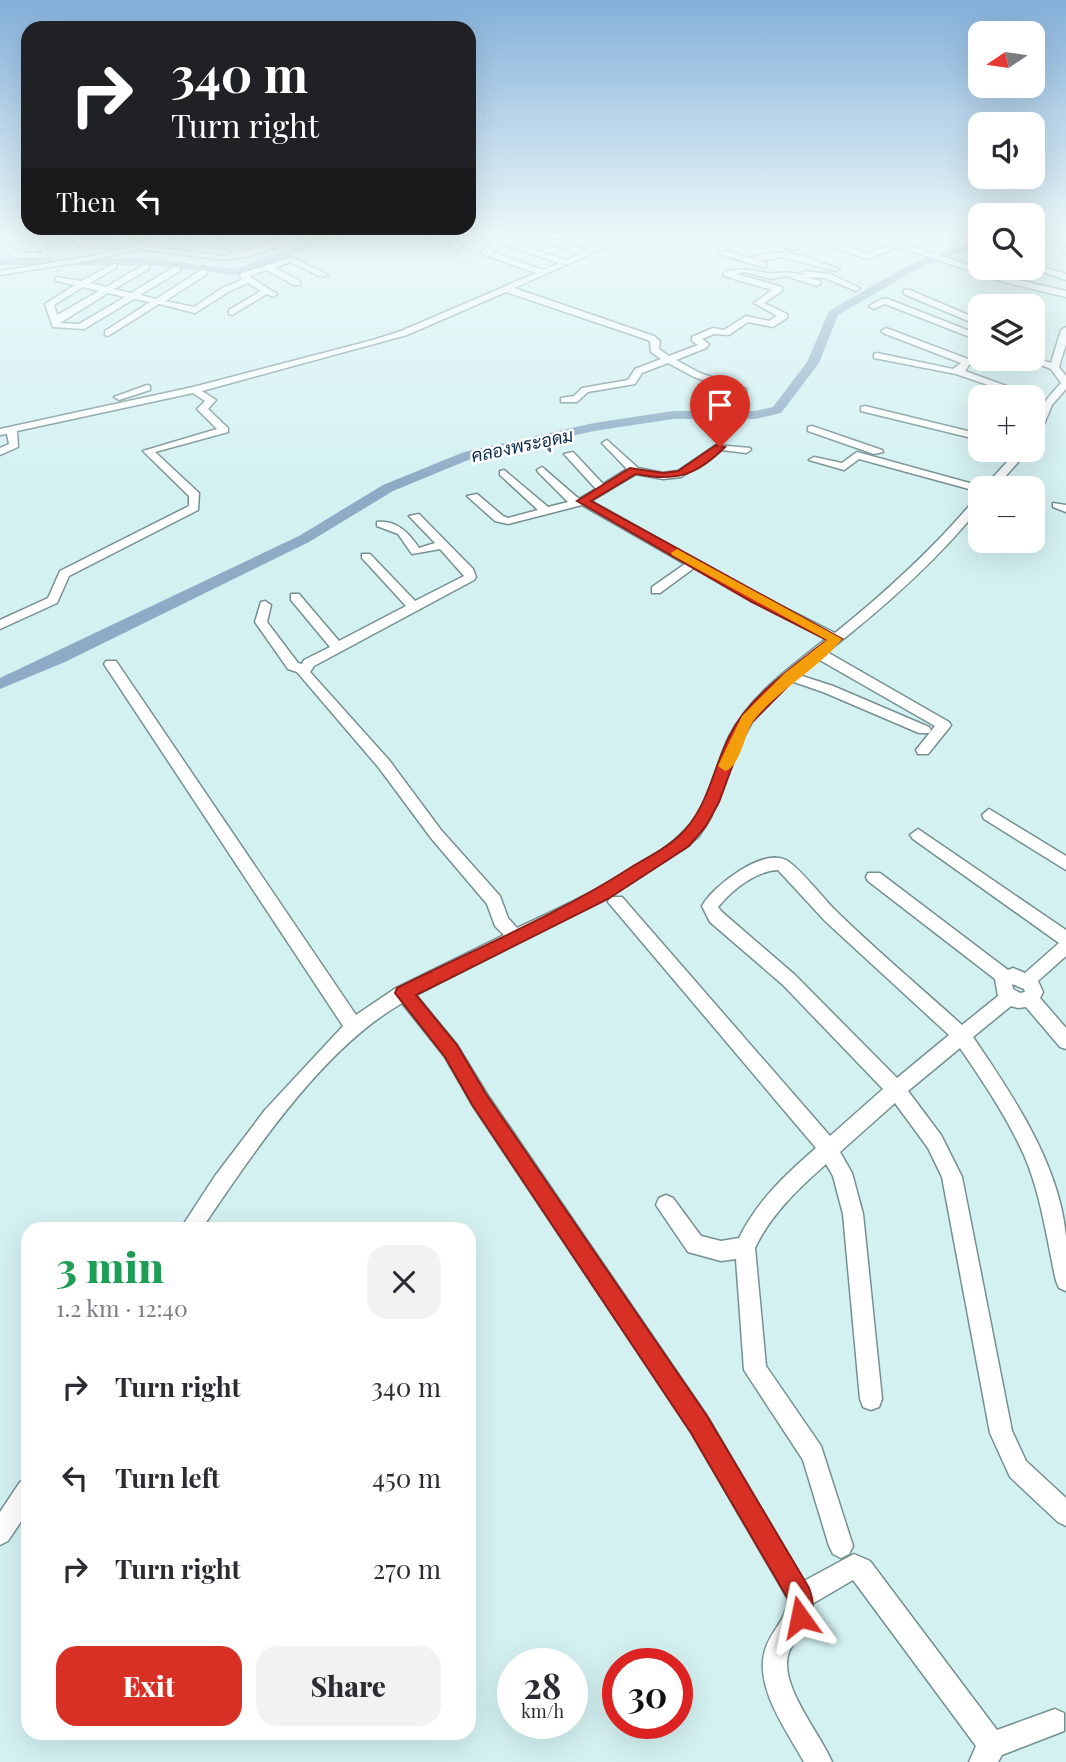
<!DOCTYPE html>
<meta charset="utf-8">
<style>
body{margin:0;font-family:"Playfair Display",Sarabun,serif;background:#f2f2f3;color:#2b2b33;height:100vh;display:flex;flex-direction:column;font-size:26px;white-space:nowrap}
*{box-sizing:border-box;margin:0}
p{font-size:23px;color:#7c7c81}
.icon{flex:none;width:38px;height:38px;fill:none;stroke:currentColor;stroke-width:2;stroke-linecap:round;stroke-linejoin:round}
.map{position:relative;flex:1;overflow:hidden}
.side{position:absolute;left:21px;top:1222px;width:455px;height:518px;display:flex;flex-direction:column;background:#fff;border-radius:21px;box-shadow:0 7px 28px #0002}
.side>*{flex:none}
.guide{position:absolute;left:21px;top:21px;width:455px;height:214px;border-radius:21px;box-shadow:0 7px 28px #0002;background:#202124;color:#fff;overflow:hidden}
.needle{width:46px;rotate:257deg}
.fabs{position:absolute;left:968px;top:21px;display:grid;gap:14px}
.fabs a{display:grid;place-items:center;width:77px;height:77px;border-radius:14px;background:#fff;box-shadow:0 7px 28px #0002;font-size:35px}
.speed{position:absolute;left:497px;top:1648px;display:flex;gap:14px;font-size:35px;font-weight:700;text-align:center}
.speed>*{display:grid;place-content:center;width:91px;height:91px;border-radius:50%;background:#fff;box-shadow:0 7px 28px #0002;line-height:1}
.speed small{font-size:18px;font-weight:400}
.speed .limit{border:10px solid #d22;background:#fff;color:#111}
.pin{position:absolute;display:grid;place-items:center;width:60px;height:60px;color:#fff;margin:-72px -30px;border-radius:50% 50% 50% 0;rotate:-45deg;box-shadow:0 0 7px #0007}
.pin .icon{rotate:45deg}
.me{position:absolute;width:77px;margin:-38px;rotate:348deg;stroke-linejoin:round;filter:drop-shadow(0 0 5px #0008)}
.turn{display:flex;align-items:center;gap:24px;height:147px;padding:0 35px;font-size:32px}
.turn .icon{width:91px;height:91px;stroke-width:2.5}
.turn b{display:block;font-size:49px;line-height:60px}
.then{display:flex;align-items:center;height:66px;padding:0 35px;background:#0003;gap:14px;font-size:26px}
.round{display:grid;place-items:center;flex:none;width:74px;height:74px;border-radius:21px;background:#f2f2f3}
.headline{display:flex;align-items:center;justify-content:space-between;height:119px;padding:0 35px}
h1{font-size:42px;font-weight:800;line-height:52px;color:#1e9e55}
.primary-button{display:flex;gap:14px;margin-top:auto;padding:14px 35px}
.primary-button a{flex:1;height:80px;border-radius:21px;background:#d93025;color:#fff;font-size:28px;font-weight:800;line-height:80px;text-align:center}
.primary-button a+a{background:#f2f2f3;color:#2b2b33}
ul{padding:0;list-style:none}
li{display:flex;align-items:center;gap:21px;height:91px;padding:0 35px}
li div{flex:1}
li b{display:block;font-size:26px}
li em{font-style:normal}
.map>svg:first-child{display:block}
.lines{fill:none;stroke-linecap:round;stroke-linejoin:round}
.river{fill:#8eabc6;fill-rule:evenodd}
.minor-tunnel{stroke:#b5d0d1;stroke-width:9;stroke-dasharray:9 4.5;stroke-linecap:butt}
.minor-casing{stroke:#769092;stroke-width:3}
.minor{fill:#fff;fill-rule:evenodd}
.route{fill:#d93025;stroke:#8d1f18;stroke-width:2}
.slow{fill:#f59e0b}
.labels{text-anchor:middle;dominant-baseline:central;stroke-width:5;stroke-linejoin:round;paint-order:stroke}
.far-water-label{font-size:18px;font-style:italic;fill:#0a2d49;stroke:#fff}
</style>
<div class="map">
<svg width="1066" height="1762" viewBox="0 0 1066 1762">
<rect width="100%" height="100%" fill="#d4f1f2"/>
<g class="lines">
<!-- river -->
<path class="river" d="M332,234h15l-111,41 -85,-10h-151v-6h151l84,10z
M980,244v6l-22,3 -43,17 -77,45 -19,48 -38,50 -26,6h-82l-79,12 -121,27 -80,33 -84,51 -244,120 -65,27v-11l299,-142 84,-51 81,-33 130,-29 79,-12h82l18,-4 34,-45 22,-51 78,-45 46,-18z"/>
<!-- minor-tunnel -->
<path class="minor-tunnel" d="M57,269l1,3"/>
<defs>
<path id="minor" d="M29,234h8l15,23 -38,1 -14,-15v-7l19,17h24z
M66,234h9l9,9 16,-3 -2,-6h8l3,7 -27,7z
M173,234h14l-39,12 77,10 8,-3 -34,-19h11l31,17 59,-17h14l-68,23 -21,3 -80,-10 -4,-2 -47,12 -94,15v-4l93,-15z
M432,234h11l-11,7h-6v-4z
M473,234h14l16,5 9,-5h11l-13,8 56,18 14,-6 -55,-20h13l49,17 38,-17h11l-122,54 140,48 6,5 -1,8 10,7 29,-11 -6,-4v-4l21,-9 11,2 22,-14 23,5 8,-5 -23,-13 18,-13 -48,-14v-4c23,-5 23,-1 45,1 14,1 15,-3 33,2l3,-4 25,3 30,14 -4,3 -31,-13 -20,-1 15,4 1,2 -4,3 -31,-10 -15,3 -26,-7 -8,2 45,13v4l-18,12 23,11v4l-14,9 -25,-5 -19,13 -15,-1 -12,5 7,5 -3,4 -30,12 24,13 46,16v4l-3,1 -49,-17 -26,-14 -26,10 -7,11 -47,8 -11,10h-16v-4l13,-2 8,-8 46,-8 7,-11 26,-10 -10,-7 -1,-10 -2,-2 -142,-48 -99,43 -205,56 14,9 -8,9 20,19v4l-73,20 44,41 -1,17 -129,66 -12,27 -57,26v-9l48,-22 12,-27 129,-65v-10l-46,-45 74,-22 -20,-20 8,-8 -12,-8 -176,38 1,16 -18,8v-7l9,-4 -2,-10 -7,1v-6l193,-42 180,-47 28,-9 135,-58 -54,-19v-4l15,-7 -17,-6 -24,12 -7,-2zM504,245l55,18 -16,7 -51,-18z
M704,234h20l-4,2z
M732,234h9l-15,17 24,7 22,-6 22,2 46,15 -4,2 -53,-14 -25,4 8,2v4h-3l-44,-13 -1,-6z
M757,234h12l29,14 -7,2z
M861,234h13l136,44 56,13v6l-62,-15 -106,-35 -31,12 -59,-20 7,-2 52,17 23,-9z
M127,235l3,4 -10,2 -4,-2z
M1064,247h2v7l-6,-5z
M292,257l36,18 -7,2 -30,-15 -16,6 25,13v4h-6l-27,-15 -18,6 28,18 -4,3 -6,-3 -35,21 -3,-1v-4l32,-19 -13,-8 -18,8 -35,22 -36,-9 -51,32 -3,-1v-4l45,-29 -16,-3 -50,30 -31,-2 -8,-23 30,-19 -19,-4v-4l25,4 32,-17h3v4l-26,15 16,4 37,-22h6v4l-35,20 17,4 43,-26h6v4l-40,24 16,4 45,-29h6v4l-42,27 29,6 30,-20 18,-7 -3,-6zM83,287l16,4 -42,24 -3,-10zM108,293l17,4 -46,27 -19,-1z
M1032,263l34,11v6l-34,-12z
M904,290h6l70,30v6l-76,-32z
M882,299h6l92,36v6l-95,-37 -12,5 -4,-3z
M1066,327v17l-7,23 7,9v13l-14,16 -15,36 -5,3c0,-27 11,-42 29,-61l-10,-14 -25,-10h6v-2l19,6 10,-33z
M886,328l82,31 12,-6 2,6 -13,6 -4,6 72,26 -5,3v-3h-9l-67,-23 -82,-16v-4l3,-1 76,16 8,-6 -78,-30 -2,-2z
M147,385l3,1v4l-31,10 -5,-3z
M865,406l115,28v6l-119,-29v-4z
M812,426l70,24 1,2 -9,2 -66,-23v-4z
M607,440l31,28 25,5 15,-2 38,-26 34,3 1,2 -5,3 -24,-3 -41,27 -18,2 -27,-5 -45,27 170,95 74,37c51,-41 99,-85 141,-135l4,-1v10c-44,55 -98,102 -153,145l122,70 2,3 -2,3 -21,26h-10l-2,-4 19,-24 -117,-67 -19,16 34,11 96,41 2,3 -2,3h-10l-96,-41 -32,-11 -39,41 -15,28 -26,67 -12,19 -14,12 -80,51 -189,96 41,50 30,49 220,322 97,165 50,-27 16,7 127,169 58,-21 9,4v18l-62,24 -4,7h-29l7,-16 -123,-166 -41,24c-1,28 -15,29 -23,48 -12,32 32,82 43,110h-28c-17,-31 -52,-77 -38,-115 7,-19 20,-26 22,-48l-97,-167 -218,-326 -28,-49 -43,-54c-81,47 -148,149 -200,225h-21l34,-52 50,-66 78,-84 -239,-362 2,-3h10l240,354 40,-27 108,-53 -9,-9 -8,-22 -56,-66 -52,-70 -82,-96 -9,-3 -33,-47 6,-20 4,-1 6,4 -4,17 31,41 4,1 2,-4 26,-13 -39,-47v-6h8l40,47 67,-35 -44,-48v-4h8l45,47 49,-25 -24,-27 -28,5 -14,-20 -21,-8v-4c20,-2 32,11 42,26l16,-5 -26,-27 10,-2 54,55 3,8 -2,3 -160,86 -4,6 79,88 52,70 59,66 8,22 9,10c49,-23 134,-61 170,-100 23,-24 28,-62 42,-91 21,-42 62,-70 97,-98l-132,-71 -34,25h-8v-6l33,-23 -103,-59 -74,19 -13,-3 -28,-25 10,-2 26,22 5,2 30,-8 -38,-35v-4l4,-1 44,37 20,-5 -30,-30 -1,-2 5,-3 37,32 17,-10 -32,-35 9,-2 30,32 24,-15 -25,-26z
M1018,450h11l-34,38h-15v4l-121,-33 -15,11 -35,-10 5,-3 28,6 15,-11 127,35z
M1053,503l13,2v7l-13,-5z
M989,809l77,47v14l-82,-51 -2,-4z
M918,829l148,101v26l-28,25 5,11 -3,6 26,30v21l-6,-2 -34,-40 -8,1 -7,-2 -38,31c40,59 87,128 93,200 0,18 0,36 0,54l-7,-3 -3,-7c-9,-41 -15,-87 -32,-126 -17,-38 -41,-73 -64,-107l-52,43 33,44 21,42 50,254 14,30 40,37v28l-8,-4 -48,-45 -20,-44 -48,-256 -14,-29 -33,-45 -55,49 12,21 11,41 19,185 -3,8 -8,3 -8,-3 -3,-8 -17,-185 -10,-38 -7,-12c-28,25 -55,50 -71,84l11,118 55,80 32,100 -4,8 -8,4 -8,-4 -4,-8 -26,-86 -59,-90 -8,-111 -15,2 -33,-9 -32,-47 3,-7 7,-3 7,3 28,38 20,5 18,-3c18,-37 46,-63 77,-90l-208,-246 2,-5h12l208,239 53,-47 -100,-104 -73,-63 -8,-16c11,-20 60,-58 84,-46 13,7 37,38 49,50 41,40 85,77 127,115l36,-29 -3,-17 -127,-98 -2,-4 2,-4h12l128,97 5,-2 12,5 34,-30 -146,-104 -3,-4zM778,870l47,51 124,114 -52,43 -102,-103 -73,-63 -4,-5c14,-17 37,-36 60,-37zM1012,984l12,5 1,3 -5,1 -7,-4z
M28,1478v33l-20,30 -8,4v-33l20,-30z"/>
</defs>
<!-- minor casing -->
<use href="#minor" class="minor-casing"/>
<!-- minor -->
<use href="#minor" class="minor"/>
</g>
<!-- sky -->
<linearGradient id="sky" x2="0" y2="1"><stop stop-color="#84b0da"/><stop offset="0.49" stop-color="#ecf9f9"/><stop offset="1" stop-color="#ecf9f9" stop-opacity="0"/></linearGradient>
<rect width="1066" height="481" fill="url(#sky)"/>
<!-- route -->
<path class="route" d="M716,445l9,2c-29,29 -50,35 -89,27l-45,27 251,138 -48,41 -43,43 -8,14 -24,65 -13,24 -17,20 -81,53 -192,96 41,50 29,49 221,322 102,172c5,13 5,26 0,38l-9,4 -9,-4 -4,-9 1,-18 -97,-166 -218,-327 -28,-49 -50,-64 2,-5c78,-39 160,-73 233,-120 16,-10 36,-19 49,-32 29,-27 33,-65 50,-99 19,-40 64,-70 98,-97l-75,-38 -175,-101 53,-33 33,5 15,-2z"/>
<!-- slow -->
<path class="slow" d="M677,549l165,90c-24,30 -63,50 -88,81 -10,13 -13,46 -29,51l-7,-5 24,-50 43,-43 42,-33 -155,-85 -1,-2z"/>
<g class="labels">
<!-- far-water labels -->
<g class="far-water-label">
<text transform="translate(522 445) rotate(-12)">คลองพระอุดม</text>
</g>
</g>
</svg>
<div class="fabs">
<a><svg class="needle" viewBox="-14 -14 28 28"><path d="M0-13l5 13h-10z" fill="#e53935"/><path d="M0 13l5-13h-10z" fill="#7c7c81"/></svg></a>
<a><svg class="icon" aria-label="sound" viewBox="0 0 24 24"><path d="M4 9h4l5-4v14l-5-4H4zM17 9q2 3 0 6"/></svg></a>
<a><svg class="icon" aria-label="search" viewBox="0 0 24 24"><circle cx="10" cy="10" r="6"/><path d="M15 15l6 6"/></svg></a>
<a><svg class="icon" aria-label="layers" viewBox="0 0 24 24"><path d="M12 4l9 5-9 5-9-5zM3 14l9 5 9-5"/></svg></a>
<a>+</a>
<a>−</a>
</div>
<div class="speed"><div>28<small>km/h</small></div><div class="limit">30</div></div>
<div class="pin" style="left:720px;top:447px;background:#d93025"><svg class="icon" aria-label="arrive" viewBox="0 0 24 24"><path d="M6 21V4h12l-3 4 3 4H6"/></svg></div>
<svg class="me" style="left:800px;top:1617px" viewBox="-20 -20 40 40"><path d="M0-17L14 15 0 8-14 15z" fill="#d93025" stroke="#fff" stroke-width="4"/></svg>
<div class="guide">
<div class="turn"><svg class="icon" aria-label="right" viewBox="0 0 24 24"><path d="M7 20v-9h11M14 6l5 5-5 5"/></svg><div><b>340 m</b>Turn right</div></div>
<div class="then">Then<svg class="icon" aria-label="left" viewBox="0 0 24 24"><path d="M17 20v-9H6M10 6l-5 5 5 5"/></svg></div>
</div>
<section class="side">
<div class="headline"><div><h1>3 min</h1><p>1.2 km · 12:40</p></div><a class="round"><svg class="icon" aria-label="close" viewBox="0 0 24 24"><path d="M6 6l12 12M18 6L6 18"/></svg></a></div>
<ul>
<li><svg class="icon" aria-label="right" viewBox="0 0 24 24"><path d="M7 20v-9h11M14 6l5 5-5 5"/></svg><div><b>Turn right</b></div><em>340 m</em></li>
<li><svg class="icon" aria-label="left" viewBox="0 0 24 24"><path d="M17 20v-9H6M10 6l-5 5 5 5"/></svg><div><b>Turn left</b></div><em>450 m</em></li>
<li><svg class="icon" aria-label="right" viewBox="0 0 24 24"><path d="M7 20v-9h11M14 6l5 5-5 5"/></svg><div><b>Turn right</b></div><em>270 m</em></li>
</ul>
<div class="primary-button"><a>Exit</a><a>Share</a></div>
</section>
</div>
